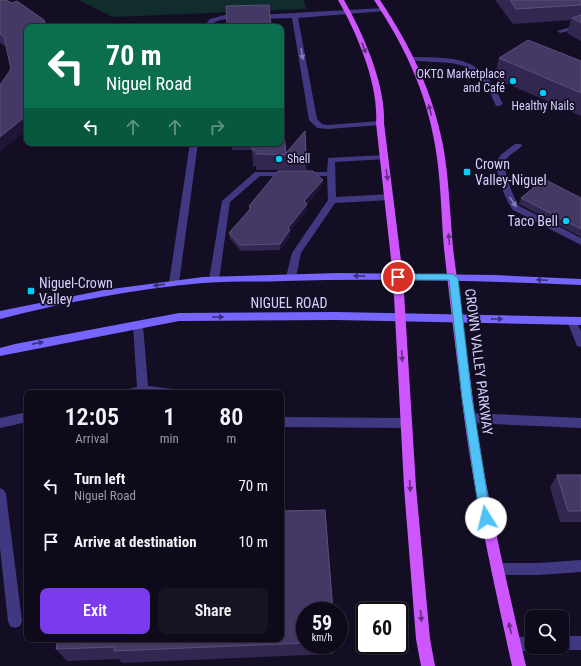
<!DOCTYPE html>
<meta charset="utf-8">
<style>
body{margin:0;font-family:"Roboto Condensed",sans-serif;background:#171323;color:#f1f3f6;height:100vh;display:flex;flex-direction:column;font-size:15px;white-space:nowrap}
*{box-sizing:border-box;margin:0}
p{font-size:13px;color:#9b9aa2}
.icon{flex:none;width:22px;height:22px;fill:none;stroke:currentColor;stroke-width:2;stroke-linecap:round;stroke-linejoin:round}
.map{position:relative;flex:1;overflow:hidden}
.drawer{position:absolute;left:24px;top:390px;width:260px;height:252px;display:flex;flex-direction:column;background:#0e0a1a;border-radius:8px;box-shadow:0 1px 3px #0004,0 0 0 1px #2e2b39}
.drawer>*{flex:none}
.guide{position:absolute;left:24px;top:24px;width:260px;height:122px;border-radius:8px;box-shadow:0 1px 3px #0004,0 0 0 1px #2e2b39;background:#0b6e4f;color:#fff;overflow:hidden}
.controls{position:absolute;left:525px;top:610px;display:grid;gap:8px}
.controls a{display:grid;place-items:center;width:44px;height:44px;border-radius:8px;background:#0e0a1a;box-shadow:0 1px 3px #0004,0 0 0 1px #2e2b39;font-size:20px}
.speed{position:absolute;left:296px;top:602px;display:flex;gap:8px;font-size:20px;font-weight:700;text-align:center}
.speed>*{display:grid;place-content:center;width:52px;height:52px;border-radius:50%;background:#0e0a1a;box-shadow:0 1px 3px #0004,0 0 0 1px #2e2b39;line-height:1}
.speed small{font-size:10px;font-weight:400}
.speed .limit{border:2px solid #111;border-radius:6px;background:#fff;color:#111}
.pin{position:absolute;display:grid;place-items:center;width:34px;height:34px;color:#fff;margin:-17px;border:2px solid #fff;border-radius:50%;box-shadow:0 1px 4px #0007}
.me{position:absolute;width:44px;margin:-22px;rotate:351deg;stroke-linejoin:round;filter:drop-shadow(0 0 3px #0008)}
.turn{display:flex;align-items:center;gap:14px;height:84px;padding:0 16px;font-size:18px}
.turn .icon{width:52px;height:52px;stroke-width:2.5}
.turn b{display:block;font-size:28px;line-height:34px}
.lanes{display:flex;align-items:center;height:38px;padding:0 16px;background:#0003;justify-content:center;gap:20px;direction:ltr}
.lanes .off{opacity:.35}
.eta{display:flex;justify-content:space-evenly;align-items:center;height:68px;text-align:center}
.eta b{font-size:24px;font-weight:600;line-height:28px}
.cta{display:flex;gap:8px;margin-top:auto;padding:8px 16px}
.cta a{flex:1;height:46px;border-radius:8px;background:#7c3aed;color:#fff;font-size:16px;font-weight:600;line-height:46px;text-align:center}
.cta a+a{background:#171323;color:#f1f3f6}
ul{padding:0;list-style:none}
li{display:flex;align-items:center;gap:12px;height:56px;padding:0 16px}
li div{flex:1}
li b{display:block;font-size:15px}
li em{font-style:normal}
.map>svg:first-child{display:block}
.green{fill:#112c2d}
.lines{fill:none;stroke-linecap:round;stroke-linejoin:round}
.lane{fill:#413882;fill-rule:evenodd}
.secondary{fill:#7666ff;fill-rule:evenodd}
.primary{fill:#cd56ff;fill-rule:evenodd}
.wall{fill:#322751}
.shaded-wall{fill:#1e1537}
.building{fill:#443964;stroke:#5b507c}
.oneway{fill:#672e86}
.oneway2{fill:#857cba}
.oneway3{fill:#3b317b}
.route{fill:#4fc3f7;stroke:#337fa1}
.poi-dot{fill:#00cefa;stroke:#130e23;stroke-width:1.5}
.labels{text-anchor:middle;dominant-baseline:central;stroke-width:3.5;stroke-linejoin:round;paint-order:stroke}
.far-poi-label{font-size:12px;fill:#d9cfff;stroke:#130e23;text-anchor:end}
.poi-label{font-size:14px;fill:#d9cfff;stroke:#130e23;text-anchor:start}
.street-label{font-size:14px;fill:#d9cfff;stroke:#130e23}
</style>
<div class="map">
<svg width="581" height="666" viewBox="0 0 581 666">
<rect width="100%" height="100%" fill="#130e23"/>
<!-- green -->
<path class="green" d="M79,0h224l4,9 -194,8z"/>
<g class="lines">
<!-- lane -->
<path class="lane" d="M383,8l2,1v2l-87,7 19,101 5,5 6,1 52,-4 4,2 -4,2 -52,4 -11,-1 -8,-8 -17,-102 -35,1 -3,-2 3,-2z
M225,15h14l3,2c-6,4 -15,1 -22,3 -8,2 -9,7 -17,7l7,-8z
M581,24v4l-21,5 -3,-2z
M412,57c48,1 69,-1 91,47l-4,2h-3c-4,-9 -7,-18 -13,-26 -19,-24 -48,-15 -73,-20v-2z
M190,143h8l-19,140 -5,3 -5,-3z
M515,144h6l1,2c-5,5 -14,9 -17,15 -3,7 9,39 14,45l62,32v7l-68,-35c-7,-8 -20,-41 -15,-51 3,-6 12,-11 17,-15z
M384,155l4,2 -1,2 -52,3 1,35 54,-3 4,3 -4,3 -55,3 -34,50 -5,24 -5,3 -5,-3 6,-24 36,-53 -1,-24h-67l-30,26 -11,78 -2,2h-6l-2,-2 13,-79 33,-29h72l1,-14z
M572,317l3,1 6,13v16l-4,-1 -10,-25 2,-3z
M138,321l4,1 1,3 5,61 25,3 4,1 1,3h-54l1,-3 12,-3 -4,-62 1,-3z
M27,412v10l-27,6v-10z
M470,413l111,5v10l-111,-5 -4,-2 -2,-3 2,-3z
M281,417l125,1 4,2 2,3 -2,3 -4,2 -125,-1z
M0,488l4,2 2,4 16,127 -2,5 -5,2 -5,-2 -2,-5 -8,-73z
M581,560v12l-43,3h-41l-5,-1 -1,-5 1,-5 5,-1h41z
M562,636h19v14h-19l-5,-2 5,-1z
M514,637h18v10h6l-1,2c-8,3 -20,3 -28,0l-2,-5 2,-5z"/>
<!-- secondary -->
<path class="secondary" d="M339,273l155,2 87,4v6c-99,-4 -198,-7 -297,-4 -27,1 -54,0 -81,2 -68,6 -137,19 -203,36v-8l104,-21 99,-13z
M336,312l245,5v8l-245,-5 -157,1 -179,35v-8l15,-4 164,-31z"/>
<!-- primary -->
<path class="primary" d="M338,0h6c19,33 42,85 40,123l19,154 13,210 14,152 5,27h-14l-5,-27 -12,-152 -11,-210 -17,-154c3,-38 -19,-90 -38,-123z
M374,0h6c30,45 52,90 63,145 6,33 7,69 10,103 7,56 15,112 22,168 12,84 32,167 51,250h-14c-18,-83 -37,-166 -48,-250 -7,-56 -14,-112 -20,-168 -3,-34 -3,-69 -9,-103 -9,-54 -31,-100 -61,-145z"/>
</g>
<!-- wall -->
<path class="wall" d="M0,0l6,47 -6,-4z
M495,0h86v41l-14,-8 4,-13 -58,4z
M499,58l82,3v55l-87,-38z
M231,143h50l5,10 20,2v15h-50v-4h-3l-1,-16h-20z
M323,180l-1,6 -15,18v6l-17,21v6l-10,13 -39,1 -11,-12 -1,-6 20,-23v-4z
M521,198h60v39l-62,-33z
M557,475h24v47h-21l-10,-35z
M305,611v34h30l-2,9 -211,9 -3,-4 -52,2 -11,-12 2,-6 -12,-1 -3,-3h238z"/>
<!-- shaded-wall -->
<path class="shaded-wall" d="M27,115v15l-27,22v-15z
M323,180l-1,6 -18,21v-6z
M307,204v6l-17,21v6l-10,13v-6l8,-16z"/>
<!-- building -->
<path class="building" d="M0,0h6l6,3 5,-2 27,19 2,7h-19v88l-27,22v-52l11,-16 -7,-32 -4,-3z
M510,0h71v5l-65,4z
M269,5l2,22h-44l-1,-21z
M581,15v8l-9,-5z
M528,40l53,21v32l-82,-35z
M281,110l5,43 19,-22 1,24 -50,-1v-4h-4l1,-7h28z
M278,171h35l10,9 -19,21 3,3 -19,24 2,2 -10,14 -40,1 -11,-12 22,-25 -2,-2z
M544,179l37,19v31l-60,-31z
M557,475h24v36h-13z
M325,510l8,101h-28v32l-191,8v-4l-58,2 2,-10h223v-128z"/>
<!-- one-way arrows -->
<defs><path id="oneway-solid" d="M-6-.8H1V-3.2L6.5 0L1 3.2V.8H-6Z"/></defs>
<g class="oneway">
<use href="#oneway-solid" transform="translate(364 48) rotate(70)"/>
<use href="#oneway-solid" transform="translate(430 110) rotate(-105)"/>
<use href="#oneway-solid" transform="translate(387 175) rotate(82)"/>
<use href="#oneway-solid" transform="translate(449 239) rotate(-95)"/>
<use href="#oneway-solid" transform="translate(402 356) rotate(86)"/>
<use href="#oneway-solid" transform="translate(410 486) rotate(86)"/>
<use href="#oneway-solid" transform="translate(421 616) rotate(85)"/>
<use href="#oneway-solid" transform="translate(510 628) rotate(-103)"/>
</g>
<g class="oneway2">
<use href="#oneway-solid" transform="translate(302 54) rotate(81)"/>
<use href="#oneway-solid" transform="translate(513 202) rotate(57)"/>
</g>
<g class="oneway3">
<use href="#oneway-solid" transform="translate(359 276) rotate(-179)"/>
<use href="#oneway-solid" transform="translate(542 280) rotate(-177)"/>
<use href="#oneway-solid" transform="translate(159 285) rotate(172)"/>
<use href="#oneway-solid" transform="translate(218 317)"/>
<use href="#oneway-solid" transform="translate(497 319) rotate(1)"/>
<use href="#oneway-solid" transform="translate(38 343) rotate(-11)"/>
</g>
<!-- route -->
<path class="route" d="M398,274h55l5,4 14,120 19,120 -1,4 -4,1 -4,-1 -2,-4 -18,-120 -13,-118h-51l-5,-3z"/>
<!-- markers -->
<g class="poi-dot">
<circle cx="513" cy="81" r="4"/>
<circle cx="543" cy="93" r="4"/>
<circle cx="279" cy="159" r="4"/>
<rect x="463" y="168" width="8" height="8" rx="2"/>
<circle cx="566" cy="221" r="4"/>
<rect x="27" y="287" width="8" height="8" rx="2"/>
</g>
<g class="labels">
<!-- far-poi labels -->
<g class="far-poi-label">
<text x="505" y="74">OKTΩ Marketplace<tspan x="505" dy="14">and Café</tspan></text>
<text x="543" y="106" text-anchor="middle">Healthy Nails</text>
<text x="287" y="159" text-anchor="start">Shell</text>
</g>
<!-- poi labels -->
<g class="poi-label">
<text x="475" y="164">Crown<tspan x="475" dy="16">Valley-Niguel</tspan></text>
<text x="558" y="221" text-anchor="end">Taco Bell</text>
<text x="39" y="283">Niguel-Crown<tspan x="39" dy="16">Valley</tspan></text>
</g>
<!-- street labels -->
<g class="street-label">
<text x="289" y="303">NIGUEL ROAD</text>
<text transform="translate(479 362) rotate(83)">CROWN VALLEY PARKWAY</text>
</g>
</g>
</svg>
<div class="controls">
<a><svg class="icon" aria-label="search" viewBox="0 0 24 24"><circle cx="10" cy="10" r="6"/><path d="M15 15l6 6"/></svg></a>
</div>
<div class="speed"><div>59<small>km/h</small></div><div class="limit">60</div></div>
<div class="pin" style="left:398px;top:277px;background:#d93025"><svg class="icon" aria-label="arrive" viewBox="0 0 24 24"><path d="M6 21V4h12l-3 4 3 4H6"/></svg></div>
<svg class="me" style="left:486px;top:518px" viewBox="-20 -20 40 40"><circle r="19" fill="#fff"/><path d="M0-13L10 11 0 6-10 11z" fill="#4fc3f7"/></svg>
<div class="guide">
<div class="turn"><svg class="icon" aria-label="left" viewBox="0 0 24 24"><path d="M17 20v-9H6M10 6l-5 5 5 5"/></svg><div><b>70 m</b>Niguel Road</div></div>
<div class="lanes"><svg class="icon" aria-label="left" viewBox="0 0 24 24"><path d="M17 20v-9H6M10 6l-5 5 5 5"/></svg><svg class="icon off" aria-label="ahead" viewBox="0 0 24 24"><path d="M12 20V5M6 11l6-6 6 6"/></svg><svg class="icon off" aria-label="ahead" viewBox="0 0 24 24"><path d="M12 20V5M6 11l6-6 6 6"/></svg><svg class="icon off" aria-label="right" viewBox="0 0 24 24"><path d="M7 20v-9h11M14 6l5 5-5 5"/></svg></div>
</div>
<section class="drawer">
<div class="eta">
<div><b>12:05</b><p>Arrival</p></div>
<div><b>1</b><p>min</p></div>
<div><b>80</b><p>m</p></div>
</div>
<ul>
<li><svg class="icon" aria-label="left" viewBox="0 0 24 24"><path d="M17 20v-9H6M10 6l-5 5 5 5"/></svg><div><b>Turn left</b><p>Niguel Road</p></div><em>70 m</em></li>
<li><svg class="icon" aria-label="arrive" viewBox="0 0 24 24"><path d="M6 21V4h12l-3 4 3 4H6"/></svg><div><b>Arrive at destination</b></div><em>10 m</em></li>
</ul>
<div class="cta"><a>Exit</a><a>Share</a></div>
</section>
</div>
